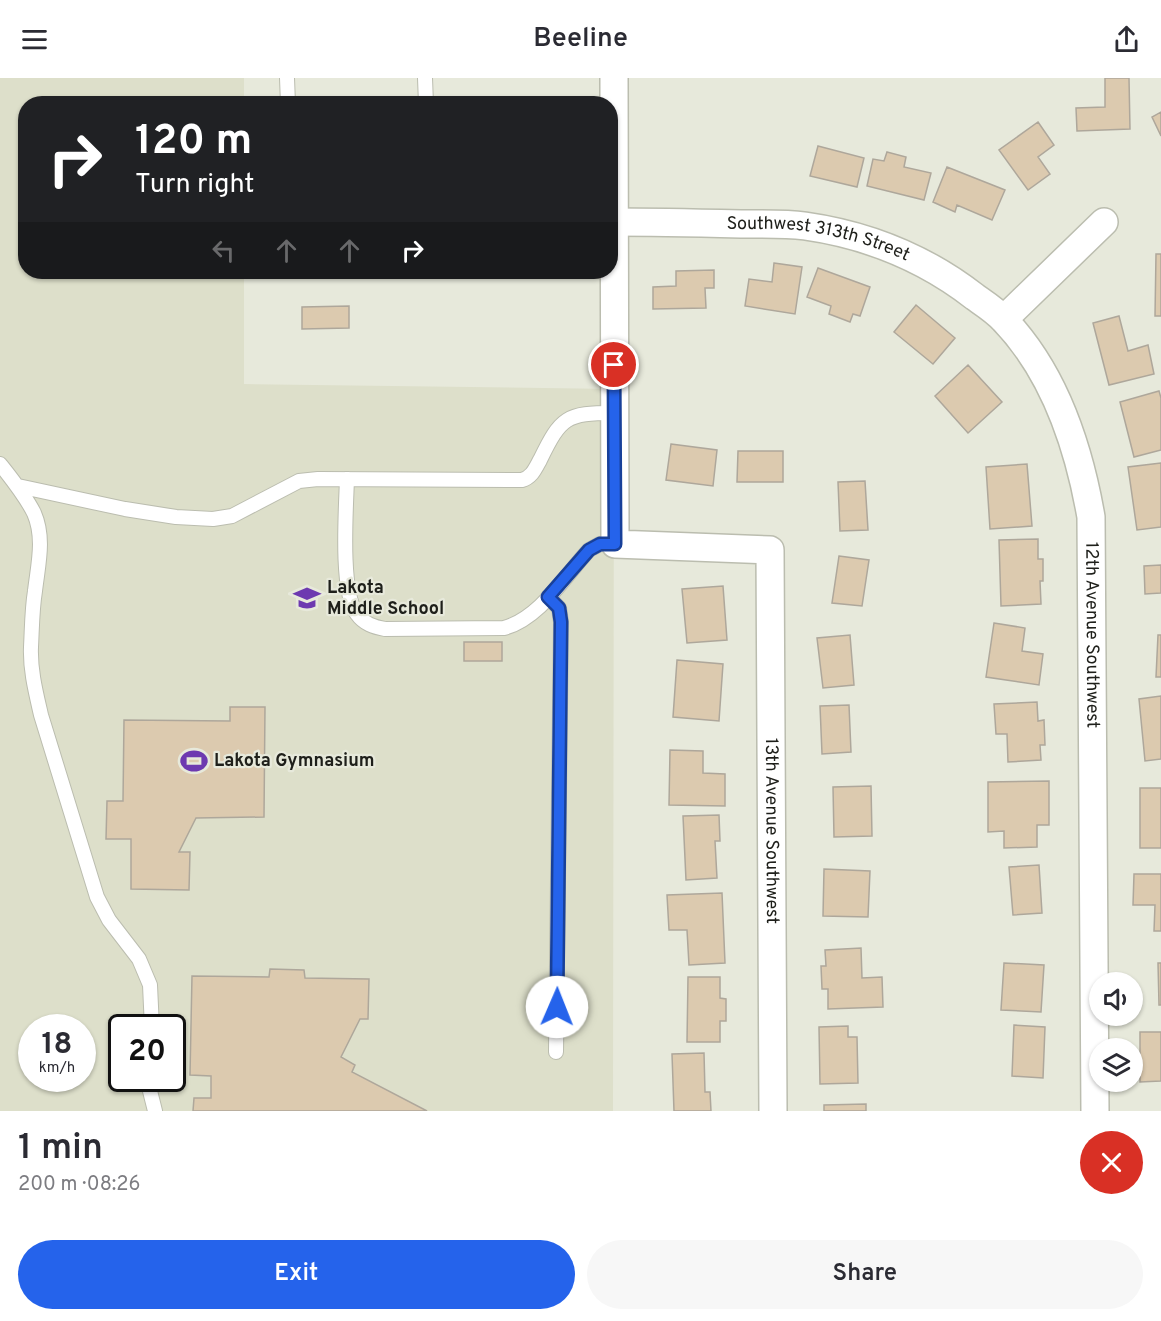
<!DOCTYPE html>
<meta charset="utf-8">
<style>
body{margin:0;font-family:Overpass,sans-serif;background:#f7f7f7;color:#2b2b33;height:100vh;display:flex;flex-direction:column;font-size:22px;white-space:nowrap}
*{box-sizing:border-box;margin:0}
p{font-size:20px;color:#7c7c81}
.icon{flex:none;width:33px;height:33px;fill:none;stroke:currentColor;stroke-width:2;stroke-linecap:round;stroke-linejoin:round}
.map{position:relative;height:1033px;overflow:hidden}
.details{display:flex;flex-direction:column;background:#fff;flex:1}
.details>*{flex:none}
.banner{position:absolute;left:18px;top:18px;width:600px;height:183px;border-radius:24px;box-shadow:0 2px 4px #0004;background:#202124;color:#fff;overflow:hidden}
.buttons{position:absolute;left:1089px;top:894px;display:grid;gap:12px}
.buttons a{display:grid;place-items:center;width:54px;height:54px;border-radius:50%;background:#fff;box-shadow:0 2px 4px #0004;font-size:30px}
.speed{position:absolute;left:18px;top:936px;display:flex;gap:12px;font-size:30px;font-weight:700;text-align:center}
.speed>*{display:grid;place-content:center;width:78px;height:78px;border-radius:50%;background:#fff;box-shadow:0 2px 4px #0004;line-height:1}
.speed small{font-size:15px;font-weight:400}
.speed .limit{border:3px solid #111;border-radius:9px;background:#fff;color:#111}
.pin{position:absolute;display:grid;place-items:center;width:51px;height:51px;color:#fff;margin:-26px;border:3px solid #fff;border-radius:50%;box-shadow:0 2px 6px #0007}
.me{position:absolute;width:66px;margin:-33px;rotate:1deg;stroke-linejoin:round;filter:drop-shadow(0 0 4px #0008)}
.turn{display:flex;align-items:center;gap:21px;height:126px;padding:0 18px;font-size:27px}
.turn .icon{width:78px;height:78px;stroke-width:2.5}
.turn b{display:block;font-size:42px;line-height:51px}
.lanes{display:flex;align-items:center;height:57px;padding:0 18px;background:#0003;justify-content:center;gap:30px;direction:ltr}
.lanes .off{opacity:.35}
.round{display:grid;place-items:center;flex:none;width:63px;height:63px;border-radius:32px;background:#f7f7f7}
.summary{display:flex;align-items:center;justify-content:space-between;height:102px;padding:0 18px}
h1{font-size:36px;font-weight:600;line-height:45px}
.button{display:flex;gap:12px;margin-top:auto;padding:12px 18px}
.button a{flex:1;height:69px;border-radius:36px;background:#2563eb;color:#fff;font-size:24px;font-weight:600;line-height:69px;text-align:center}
.button a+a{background:#f7f7f7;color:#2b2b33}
header{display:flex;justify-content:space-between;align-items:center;height:78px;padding:0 18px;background:#fff;font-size:27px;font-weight:600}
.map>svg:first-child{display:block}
.built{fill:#dddfca;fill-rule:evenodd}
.building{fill:#dccaaf;stroke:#aea79b;stroke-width:1.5}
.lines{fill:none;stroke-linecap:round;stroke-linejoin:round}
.lane-casing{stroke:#bbbdaf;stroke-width:16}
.street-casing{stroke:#bbbdaf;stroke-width:30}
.lane{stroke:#fff;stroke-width:14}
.street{stroke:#fff;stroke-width:27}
.route-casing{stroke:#184099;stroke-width:15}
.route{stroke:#2563eb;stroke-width:10}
.labels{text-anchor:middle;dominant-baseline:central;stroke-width:4.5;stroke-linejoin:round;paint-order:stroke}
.street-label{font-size:18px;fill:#1e1f1a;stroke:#e7e9db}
.poi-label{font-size:18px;font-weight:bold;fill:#1e1f1a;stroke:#e7e9db;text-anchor:start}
</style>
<header><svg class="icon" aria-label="menu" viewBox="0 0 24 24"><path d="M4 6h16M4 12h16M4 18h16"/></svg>Beeline<svg class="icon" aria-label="share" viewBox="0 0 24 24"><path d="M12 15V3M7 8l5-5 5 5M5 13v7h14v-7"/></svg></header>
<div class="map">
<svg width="1161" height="1033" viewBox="0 0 1161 1033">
<rect width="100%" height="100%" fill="#e7e9db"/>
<!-- built -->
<path class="built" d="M0,0h244v25l-218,1v168h218v112l370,5 -1,722h-613zM32,950h50v50h-50zM122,950h50v50h-50z"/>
<!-- building -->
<path class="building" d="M1105,0h24l1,51 -53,2 -1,-23 29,-1z
M1161,34v24l-9,-19z
M1038,44l16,23 -16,12 12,17 -22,16 -29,-40z
M818,68l46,12 -7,29 -47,-11z
M887,74l19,5 -2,10 27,6 -7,27 -57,-14 6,-27 11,2z
M947,89l58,23 -13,30 -35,-15 -2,7 -22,-10z
M1156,176h5v62h-6z
M774,185l28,4 -7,47 -50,-8 4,-27 23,3z
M818,190l52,19 -10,29 -7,-2 -3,8 -21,-8 2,-8 -24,-9z
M714,192v18h-9l1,20 -53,1v-22l23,-1v-15z
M916,227l39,33 -22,26 -39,-32z
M349,228v22l-47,1v-22z
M1119,238l9,35 20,-6 6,29 -45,11 -16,-62z
M968,287l34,37 -34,31 -33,-37z
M1159,313l2,7v52l-27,7 -14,-55z
M671,366l46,6 -4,36 -47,-6z
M738,373h45v31h-46z
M1161,385v64l-24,3 -9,-63z
M1027,386l5,62 -42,3 -4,-62z
M865,403l3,49 -28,1 -2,-49z
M1038,461v20h5v22h-3l1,23 -40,2 -2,-66z
M839,478l30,4 -7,46 -30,-3z
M1161,487v28l-16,1 -1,-28z
M723,508l4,54 -40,3 -5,-54z
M994,545l31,5 -3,23 21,3 -4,31 -53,-8z
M850,557l4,50 -31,3 -6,-50z
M1158,557h3v42h-5z
M464,564h38v19h-38z
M677,582l46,4 -4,57 -46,-4z
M1161,618v63l-16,2 -6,-62z
M1037,624l1,19 6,-1 1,25h-5l1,15 -33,2 -1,-28h-11l-2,-30z
M849,627l2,47 -29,2 -2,-48z
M230,629h35l-1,110 -68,1 -17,34h11l-1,38 -58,-1v-50h-25l1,-38h16l1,-81 106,1z
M670,672l33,1v22l22,1v32l-56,-1z
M1049,703v44h-12v22l-33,1v-17l-16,1v-50z
M871,708l1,50 -38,1 -1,-50z
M1140,710h21v60h-21z
M719,737l1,26h-5l2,37 -31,2 -3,-64z
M1039,787l3,48 -29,2 -4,-48z
M824,791l46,2 -2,46 -45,-1z
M1134,796h27v57h-7l1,-26h-22z
M722,815l3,70 -36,2 -2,-35h-18l-2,-35z
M861,870l1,30 20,-1 1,30 -55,2v-20h-6l-1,-23h5l-1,-16z
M1004,885l40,2 -3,47 -40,-2z
M1158,885h3v42h-2z
M270,891l34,1 1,8 64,1 -1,40h-8l-19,38 14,8 -3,7 75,39h-234l1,-13h17v-22l-21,-1 2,-99 77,1z
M688,899h32v21l6,1v22h-6v21h-33z
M1014,947l31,2 -2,51 -31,-2z
M848,948v11h9l1,46 -38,1 -1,-57z
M1140,954h21v49l-21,1z
M704,975l1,39h5l1,19h-37l-2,-57z
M866,1026v7h-42v-6z"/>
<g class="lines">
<defs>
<path id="lane" d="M287,0l1,26
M425,0l1,26
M0,386c12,15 25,31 34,49 11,25 4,52 1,78 -3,18 -3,37 -4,56 -1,23 5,46 10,68l56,182 12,23 30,39 11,26 2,43
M347,401c-1,30 -7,114 10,135 7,10 17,13 28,15l119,-1c36,-10 60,-51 85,-78l11,-6h15
M18,408l107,23 51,8 37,2 19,-3 67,-35 19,-2 204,1c10,-3 13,-11 18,-20 21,-43 26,-47 74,-47
M548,519l11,11 2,14 -5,430
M150,1000v13l5,20"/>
<g id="street">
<path id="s1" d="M614,0l1,466 155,6 3,561"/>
<path id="s2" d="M613,144c43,0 86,1 128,2 21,0 43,-1 64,2 63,9 120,32 170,71 10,7 21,14 29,23 50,52 75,128 87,197l4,594"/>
<path d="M1004,241l100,-97"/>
</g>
</defs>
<!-- lane casing -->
<use href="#lane" class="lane-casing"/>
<!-- street casing -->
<use href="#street" class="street-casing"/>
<!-- lane -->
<use href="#lane" class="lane"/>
<!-- street -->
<use href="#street" class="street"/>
</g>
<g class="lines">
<defs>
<path id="route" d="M557,929l4,-385 -2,-14 -11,-11 41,-47 11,-6h15l-1,-179"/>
</defs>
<!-- route casing -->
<use href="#route" class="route-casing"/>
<!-- route -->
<use href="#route" class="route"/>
</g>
<!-- icons -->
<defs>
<symbol id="school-bare" viewBox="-9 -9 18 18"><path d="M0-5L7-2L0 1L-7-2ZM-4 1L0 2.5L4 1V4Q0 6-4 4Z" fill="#6d39b0" stroke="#e7e9db" stroke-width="2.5" paint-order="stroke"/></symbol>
<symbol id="stadium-bare" viewBox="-9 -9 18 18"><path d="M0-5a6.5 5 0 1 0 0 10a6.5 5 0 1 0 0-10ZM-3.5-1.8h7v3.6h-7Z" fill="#6d39b0" stroke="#e7e9db" stroke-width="2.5" paint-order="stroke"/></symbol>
</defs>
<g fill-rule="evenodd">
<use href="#school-bare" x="288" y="501" width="38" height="38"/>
<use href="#stadium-bare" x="175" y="664" width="38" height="38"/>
</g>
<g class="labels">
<!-- street labels -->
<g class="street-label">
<text stroke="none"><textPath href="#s2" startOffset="207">Southwest 313th Street</textPath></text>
<text stroke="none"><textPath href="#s2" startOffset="752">12th Avenue Southwest</textPath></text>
<text stroke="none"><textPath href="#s1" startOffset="902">13th Avenue Southwest</textPath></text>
</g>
<!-- poi labels -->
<g class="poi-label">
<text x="327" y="510">Lakota<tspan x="327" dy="21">Middle School</tspan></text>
<text x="214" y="683">Lakota Gymnasium</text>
</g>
</g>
</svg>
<div class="buttons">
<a><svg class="icon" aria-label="sound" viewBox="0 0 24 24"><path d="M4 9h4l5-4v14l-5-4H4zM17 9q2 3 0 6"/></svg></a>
<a><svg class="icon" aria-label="layers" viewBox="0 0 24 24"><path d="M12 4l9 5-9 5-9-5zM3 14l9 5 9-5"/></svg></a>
</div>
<div class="speed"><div>18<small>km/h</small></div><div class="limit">20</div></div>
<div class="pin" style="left:614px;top:287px;background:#d93025"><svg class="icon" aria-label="arrive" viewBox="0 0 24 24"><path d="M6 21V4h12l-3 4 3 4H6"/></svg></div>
<svg class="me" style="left:557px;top:929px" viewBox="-20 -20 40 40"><circle r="19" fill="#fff"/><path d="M0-13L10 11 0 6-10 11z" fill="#2563eb"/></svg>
<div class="banner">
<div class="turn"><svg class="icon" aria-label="right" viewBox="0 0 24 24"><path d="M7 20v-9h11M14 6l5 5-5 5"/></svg><div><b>120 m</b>Turn right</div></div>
<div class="lanes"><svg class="icon off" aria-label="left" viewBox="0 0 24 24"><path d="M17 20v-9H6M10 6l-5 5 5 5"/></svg><svg class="icon off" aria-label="ahead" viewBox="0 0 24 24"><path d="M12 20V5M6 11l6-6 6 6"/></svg><svg class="icon off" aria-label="ahead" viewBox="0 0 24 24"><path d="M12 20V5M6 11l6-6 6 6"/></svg><svg class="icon" aria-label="right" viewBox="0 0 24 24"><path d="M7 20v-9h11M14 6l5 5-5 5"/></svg></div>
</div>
</div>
<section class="details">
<div class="summary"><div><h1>1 min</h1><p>200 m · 08:26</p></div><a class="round" style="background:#d93025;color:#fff"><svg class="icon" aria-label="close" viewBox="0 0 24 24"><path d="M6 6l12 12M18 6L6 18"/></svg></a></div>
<div class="button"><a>Exit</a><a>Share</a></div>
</section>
